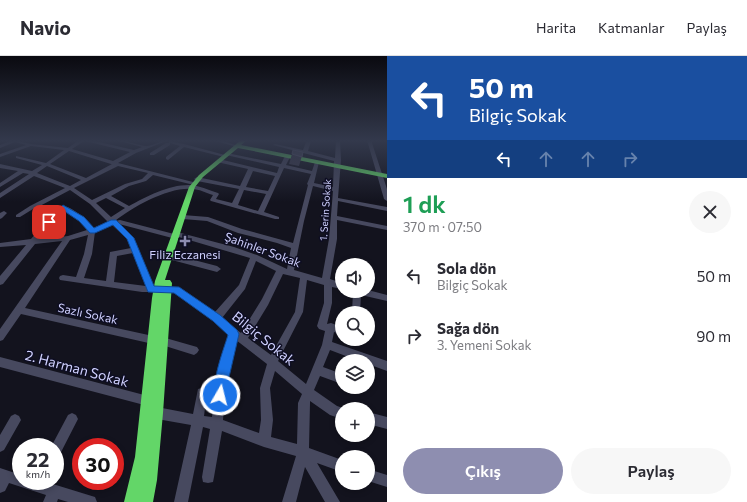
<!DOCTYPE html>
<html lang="tr">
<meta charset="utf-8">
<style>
body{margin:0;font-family:Commissioner,sans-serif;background:#f7f7f7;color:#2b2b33;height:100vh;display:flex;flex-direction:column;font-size:15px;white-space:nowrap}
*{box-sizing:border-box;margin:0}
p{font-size:13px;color:#7c7c81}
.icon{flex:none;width:22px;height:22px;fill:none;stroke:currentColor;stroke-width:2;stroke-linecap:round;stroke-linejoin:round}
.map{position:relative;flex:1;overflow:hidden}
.sheet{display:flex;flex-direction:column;background:#fff;width:360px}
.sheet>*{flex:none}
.top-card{background:#1a4fa0;color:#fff;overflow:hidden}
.fabs{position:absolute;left:335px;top:202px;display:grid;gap:8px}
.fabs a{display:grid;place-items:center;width:40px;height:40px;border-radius:50%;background:#fff;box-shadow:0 2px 6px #0003;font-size:20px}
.speed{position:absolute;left:12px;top:382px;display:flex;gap:8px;font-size:20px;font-weight:700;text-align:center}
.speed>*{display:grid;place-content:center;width:52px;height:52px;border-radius:50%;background:#fff;box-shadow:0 2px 6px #0003;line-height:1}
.speed small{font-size:10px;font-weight:400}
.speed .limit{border:6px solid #d22;background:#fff;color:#111}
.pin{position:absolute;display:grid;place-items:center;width:34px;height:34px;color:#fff;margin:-17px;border-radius:8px;box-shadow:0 2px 6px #0006}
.me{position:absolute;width:44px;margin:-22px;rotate:8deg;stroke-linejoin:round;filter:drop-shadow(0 0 3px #0008)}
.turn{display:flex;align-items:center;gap:14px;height:84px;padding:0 16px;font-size:18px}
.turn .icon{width:52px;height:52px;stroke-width:2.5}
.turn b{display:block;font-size:28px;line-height:34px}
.lanes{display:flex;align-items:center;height:38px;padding:0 16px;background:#0003;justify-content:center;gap:20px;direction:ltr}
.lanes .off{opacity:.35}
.round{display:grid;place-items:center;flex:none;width:42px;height:42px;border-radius:21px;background:#f7f7f7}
.overview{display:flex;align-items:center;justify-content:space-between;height:68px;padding:0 16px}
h1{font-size:24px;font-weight:600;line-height:30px;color:#1e9e55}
.action{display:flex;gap:8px;margin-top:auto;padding:8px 16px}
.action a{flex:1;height:46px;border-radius:24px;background:#8e8eb0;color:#fff;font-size:16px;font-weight:600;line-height:46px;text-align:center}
.action a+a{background:#f7f7f7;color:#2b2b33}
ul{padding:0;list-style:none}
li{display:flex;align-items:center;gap:12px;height:60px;padding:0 16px}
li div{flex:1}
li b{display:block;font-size:15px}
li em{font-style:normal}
header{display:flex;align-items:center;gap:24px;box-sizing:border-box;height:56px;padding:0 20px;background:#fff;border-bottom:1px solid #e1e1e2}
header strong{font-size:19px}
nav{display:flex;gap:22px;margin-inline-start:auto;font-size:14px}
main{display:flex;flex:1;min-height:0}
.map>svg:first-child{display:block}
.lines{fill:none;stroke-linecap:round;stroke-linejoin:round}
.street{fill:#47495f;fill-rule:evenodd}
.fast{fill:#63d668;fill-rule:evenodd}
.wall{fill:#3c3b4d}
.building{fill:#4c4b60;stroke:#616079}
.route{fill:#1a73e8;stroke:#114b97}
.poi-dot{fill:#8e8eb0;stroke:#0e0e23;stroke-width:1.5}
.labels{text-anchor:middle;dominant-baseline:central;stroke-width:3;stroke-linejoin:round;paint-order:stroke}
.far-street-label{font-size:10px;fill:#d0d1ff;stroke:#0e0e23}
.street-label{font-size:12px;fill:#d0d1ff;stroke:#0e0e23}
.poi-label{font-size:12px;fill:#d0d1ff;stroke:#0e0e23}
.near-street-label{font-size:14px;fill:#d0d1ff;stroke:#0e0e23}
</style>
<header>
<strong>Navio</strong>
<nav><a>Harita</a><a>Katmanlar</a><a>Paylaş</a></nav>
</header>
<main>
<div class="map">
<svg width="387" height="446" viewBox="0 0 387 446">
<rect width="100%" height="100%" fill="#13131e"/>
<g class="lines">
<!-- street -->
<path class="street" d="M13,84l18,4 37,4 11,-8h11l44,10 8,-3 -26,-7c10,0 23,6 31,6 8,-1 14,-6 22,-6l-33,13 -18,10 79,20 -3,2 -41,-10 -7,6 -17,5 -18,10 18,10c18,-10 41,-22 62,-21 9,1 18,5 27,8l1,1 -3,5 16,4 7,-14 -42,-8 -3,-2 3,-2 43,9 8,-17 -31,-7v-2l2,-1 58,14 2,-6 -53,-12v2h-2l-40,-10 -16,13 -2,-1v-2l14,-11 -10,-3v2l-16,10h-4v-2l16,-10h3v-2l15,3 41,11v-2h2l54,11 4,-8 2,-1 3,2 -4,8 26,6 3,-9h4l-5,21 19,4 1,-26 -61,-16 2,-1 28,6 3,-8 -7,-2h11l1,1 -3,10 27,7 1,-18h4l1,20 -3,38 49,9v4l-49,-10 -1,15 50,10v4l-50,-10v19l-7,40 12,4v6l-10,-2v16l-5,21 4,-1 11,4v8l-8,-3 -2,10 55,19v10l-19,-7v-3h-9l-29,-11 -7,17 19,7v10l-22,-8 -6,14 23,16 9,3h-4v10l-12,-4 -20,-14v2l-1,45 33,12v12l-25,-9 23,39h-15l-20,-35 -9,35h-14l14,-46 -32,-9 -42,-16 -8,46 -1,5 -5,1 -5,-1 -1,-5 8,-48 -7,-2 -15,75h-14l17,-77 -34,-6 -4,-2 -2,-4 2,-4 4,-2 36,7 5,-25 4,-1 4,1 1,4 -3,23 8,1 4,-36 12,-47 -15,-13 -39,-29h-32l-82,-12 -1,-2 1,-2 3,-1 13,2 8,-23 4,-19 -18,5 -45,68 128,28 3,1 2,3 1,-2 3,-1 35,10 2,3 -2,3 -3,2 -32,-10 -3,-1 -2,-3 -1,2 -3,1 -132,-30 -18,26 -3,1v-12l62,-88 -27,3 -32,40 -3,1v-9l26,-31 -26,2v-4l31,-4 20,-24 -18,-6 -13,8h-4v-2l14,-9 35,-18 -31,-12 -34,22v-5l29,-19 -6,-1 -23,14v-4l18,-12 -18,-3v-4l32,7 10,-6 -26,-7v-2l30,7 18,-13 -33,-4 -31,11v-3l26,-9 -11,-3 -15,6v-3zM84,85h1l45,11 -17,9 -41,-12zM69,95l42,13h1l-26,14 -36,-14zM47,110l34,14 -11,6 -33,-13zM118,110l30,7 -6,6 -17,5 -33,16 -18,-12zM284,112l27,6 -4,10 1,1 -15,58 -51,-14 -34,-12 -25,-2 -3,2 3,2 24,2 31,12 39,10 14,5 -4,21 -30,-14 -23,-8 -57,-15 -3,2 -54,-14 -5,1c18,-14 53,-34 77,-32 7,0 14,4 21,6l-3,5 1,1 64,18h4v-2l-15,-5zM253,115l22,5 -7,15 -22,-4zM313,130l20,5 -4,48 -7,39 -28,-8 10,-49zM70,134l20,14 18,18 -15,6c-6,-8 -22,-23 -32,-22l-7,6 -16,-5zM244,134l22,4 -8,17 -20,-6zM106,142l19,10 -14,9 -15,-14zM63,154l17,10 7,10 -19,6 -29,3 18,-24zM119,168l57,15 3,-2 71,21 -11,27 -24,27 -36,-25 -25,-1 -21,-48zM112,169l15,14 4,9 -21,4 -4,29 -22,-3 8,-24 3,-22zM133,197l13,33 -32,-4 3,-26zM256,205l20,10 -14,28 -21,34 -19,-15 23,-29zM283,218l17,4 -5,34 -24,43 -23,-17 20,-33zM307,224l17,5v18l-7,23 2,3 6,2 -3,14 -16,39 -28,-23 25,-49zM236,284l31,24 -7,24 1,32 -2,13 -36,-13 3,-39zM275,315l27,23 -4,9 -1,41 -26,-7 2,-17 -3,-32z
M212,84h7l20,6 -2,1z
M367,84h4l16,49v12l-3,-2z
M4,155l3,2 -5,5 -2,1v-6z
M171,198l46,12 4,3 -4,3 -49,-13 -1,-2z
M368,234l19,5v6l-26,-6 -1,18h-8l1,-22h15z
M0,301l148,39 4,1 1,4 -1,4 -4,1 -148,-39z
M368,330v1l-1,4 -4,1 -5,-1 -1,-4z
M368,356l19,5v12l-19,-5z
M72,357l4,2 2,4 -19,37 -4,2v-11h-4l17,-32z
M15,358l4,2 2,4 -17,30 -4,2v-17l11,-19z
M0,412l21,7v6h22l52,16 2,5h-29l-10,-3 -1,3h-14l3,-7 -37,-12 -4,8 -5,2z
M368,413l19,6v12l-19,-6z"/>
<!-- fast -->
<path class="fast" d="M241,84h6l-6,5 146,29v4l-149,-30 -35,29 -8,10 -30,93h5l2,3 -9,130 -6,67 -4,22h-29l11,-45 17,-159 3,-17 34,-94 10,-12z"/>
</g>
<!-- wall -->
<path class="wall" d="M303,96l-4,14 -10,-2 3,-10z"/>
<!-- building -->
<path class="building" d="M293,94l10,2 -1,5 -10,-3z"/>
<!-- sky -->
<linearGradient id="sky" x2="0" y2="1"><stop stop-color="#0a0a10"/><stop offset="0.58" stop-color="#33394c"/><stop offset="1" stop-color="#33394c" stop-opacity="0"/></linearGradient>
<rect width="387" height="146" fill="url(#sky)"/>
<!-- route -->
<path class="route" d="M63,149l21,12 10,11 17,-8h5l18,18 20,48 25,1 41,28 17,15 2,4 -15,65 -4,2 -4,-2c-6,-14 7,-48 12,-64l-15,-14 -39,-28 -26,-1 -21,-53 -14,-14 -18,8h-5l-11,-12 -15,-10 -13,13h-5v-4z"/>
<!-- markers -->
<path class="poi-dot" d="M183 179h4v4h4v4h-4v4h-4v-4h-4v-4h4z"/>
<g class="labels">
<!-- far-street labels -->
<g class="far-street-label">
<text transform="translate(325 154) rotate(-86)">1. Serin Sokak</text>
</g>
<!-- street labels -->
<g class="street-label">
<text transform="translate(263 193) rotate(20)">Şahinler Sokak</text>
<text transform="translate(88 257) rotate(12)">Sazlı Sokak</text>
</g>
<!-- poi labels -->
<g class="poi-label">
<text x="185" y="198">Filiz Eczanesi</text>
</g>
<!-- near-street labels -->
<g class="near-street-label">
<text transform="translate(264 282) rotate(39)">Bilgiç Sokak</text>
<text transform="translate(77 312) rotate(15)">2. Harman Sokak</text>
</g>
</g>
</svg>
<div class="fabs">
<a><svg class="icon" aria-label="sound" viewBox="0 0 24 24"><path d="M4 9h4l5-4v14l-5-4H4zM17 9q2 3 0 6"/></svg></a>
<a><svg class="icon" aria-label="search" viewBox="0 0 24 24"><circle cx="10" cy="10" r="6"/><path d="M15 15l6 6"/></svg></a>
<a><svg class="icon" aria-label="layers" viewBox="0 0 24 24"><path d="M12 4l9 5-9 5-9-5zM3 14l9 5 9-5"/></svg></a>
<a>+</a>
<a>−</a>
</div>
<div class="speed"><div>22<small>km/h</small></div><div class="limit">30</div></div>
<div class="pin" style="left:49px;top:166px;background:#d93025"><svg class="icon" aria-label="arrive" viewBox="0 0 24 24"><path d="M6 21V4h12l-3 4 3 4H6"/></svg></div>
<svg class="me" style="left:220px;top:339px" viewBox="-20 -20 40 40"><circle r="17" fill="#1a73e8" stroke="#fff" stroke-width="3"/><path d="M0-11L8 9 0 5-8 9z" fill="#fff"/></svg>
</div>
<section class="sheet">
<div class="top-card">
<div class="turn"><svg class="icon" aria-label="left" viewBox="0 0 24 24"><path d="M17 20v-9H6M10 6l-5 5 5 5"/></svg><div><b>50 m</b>Bilgiç Sokak</div></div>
<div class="lanes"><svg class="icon" aria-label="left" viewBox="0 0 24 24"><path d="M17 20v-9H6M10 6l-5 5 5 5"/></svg><svg class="icon off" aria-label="ahead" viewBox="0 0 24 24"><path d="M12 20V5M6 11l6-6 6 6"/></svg><svg class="icon off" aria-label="ahead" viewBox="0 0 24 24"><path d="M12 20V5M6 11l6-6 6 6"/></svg><svg class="icon off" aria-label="right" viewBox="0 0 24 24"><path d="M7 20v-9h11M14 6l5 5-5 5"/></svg></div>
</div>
<div class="overview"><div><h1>1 dk</h1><p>370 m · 07:50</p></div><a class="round"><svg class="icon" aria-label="close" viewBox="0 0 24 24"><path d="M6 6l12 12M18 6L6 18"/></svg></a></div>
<ul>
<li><svg class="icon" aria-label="left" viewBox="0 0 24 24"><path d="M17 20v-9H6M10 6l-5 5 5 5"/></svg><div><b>Sola dön</b><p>Bilgiç Sokak</p></div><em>50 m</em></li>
<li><svg class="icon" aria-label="right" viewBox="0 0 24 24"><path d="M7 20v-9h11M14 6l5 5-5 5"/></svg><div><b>Sağa dön</b><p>3. Yemeni Sokak</p></div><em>90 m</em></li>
</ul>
<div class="action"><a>Çıkış</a><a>Paylaş</a></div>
</section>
</main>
